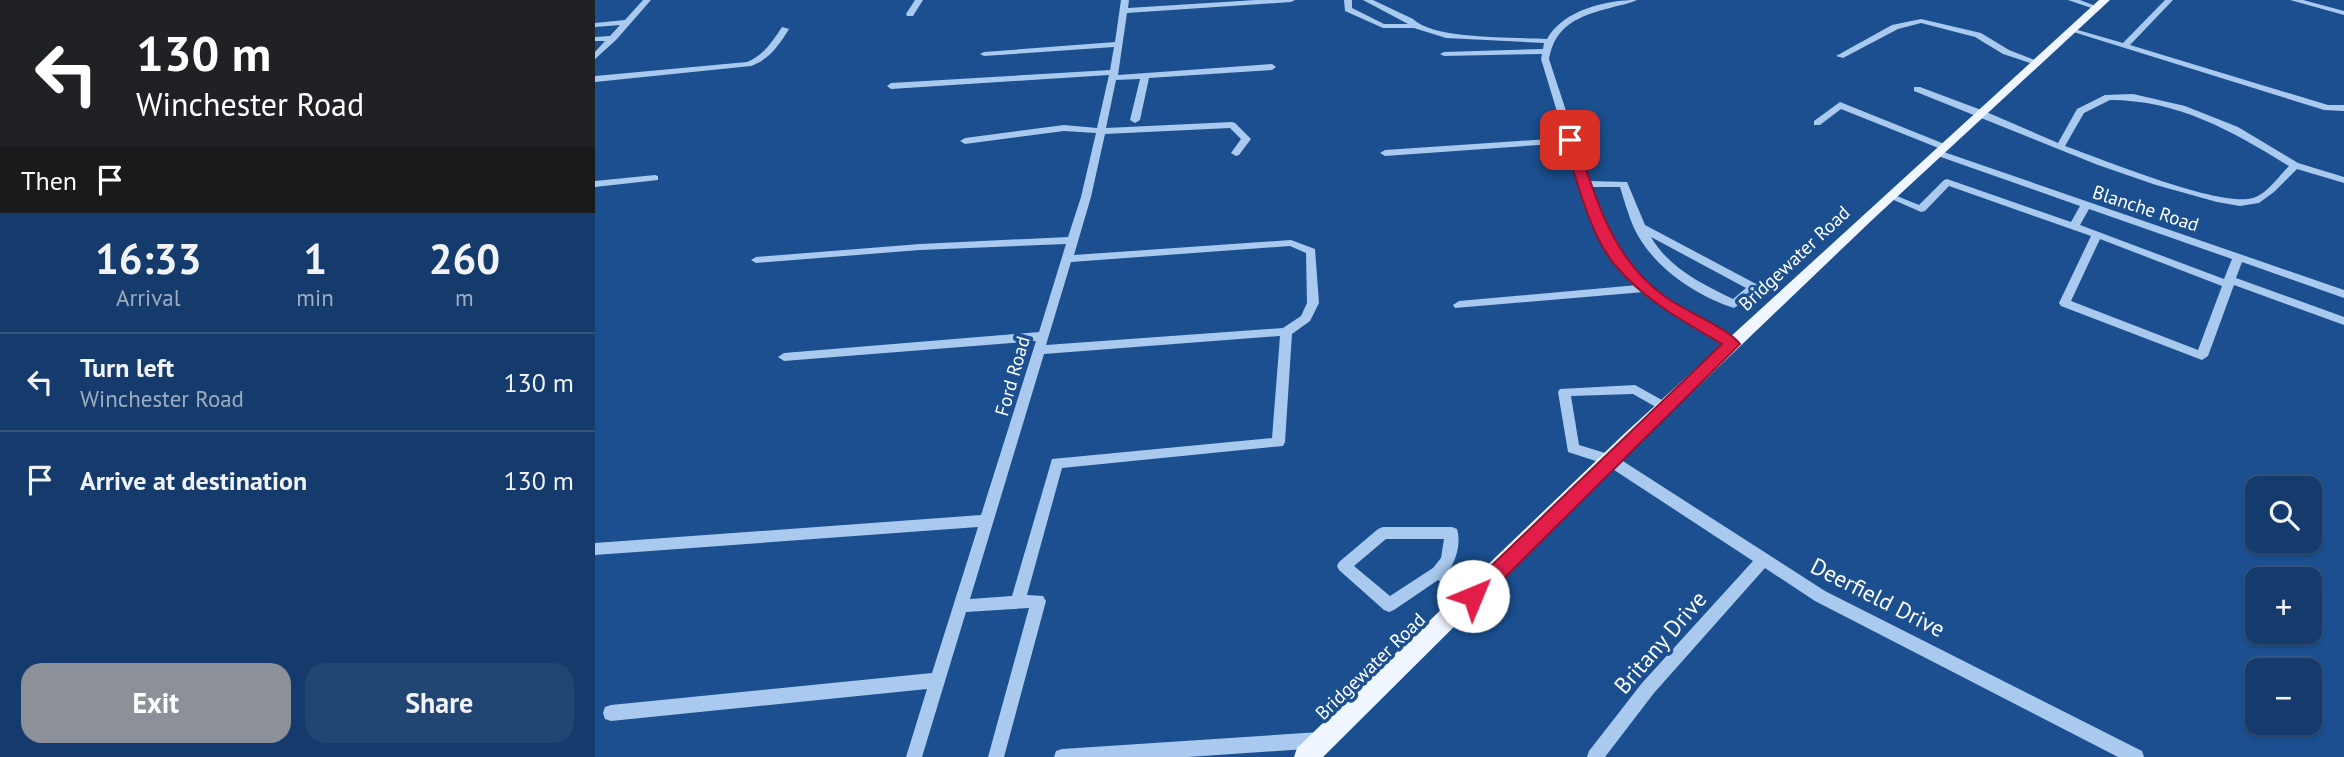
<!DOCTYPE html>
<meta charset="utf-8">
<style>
body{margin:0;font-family:"PT Sans",sans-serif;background:#214673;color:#f1f3f6;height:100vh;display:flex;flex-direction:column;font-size:26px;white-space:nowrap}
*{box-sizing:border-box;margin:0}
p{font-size:23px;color:#9dadc1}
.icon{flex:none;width:38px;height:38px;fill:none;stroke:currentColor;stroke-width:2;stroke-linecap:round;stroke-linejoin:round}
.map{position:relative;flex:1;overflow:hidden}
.panel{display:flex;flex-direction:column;background:#143b6b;width:595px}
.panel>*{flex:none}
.banner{background:#202124;color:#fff;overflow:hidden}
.fabs{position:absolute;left:1650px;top:476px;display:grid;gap:14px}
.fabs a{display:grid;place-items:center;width:77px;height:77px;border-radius:14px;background:#143b6b;box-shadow:0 2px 5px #0004,0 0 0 2px #33557e;font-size:35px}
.pin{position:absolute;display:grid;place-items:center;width:60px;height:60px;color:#fff;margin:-30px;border-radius:14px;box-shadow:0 4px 10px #0006}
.me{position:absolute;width:77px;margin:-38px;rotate:45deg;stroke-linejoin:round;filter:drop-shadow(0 0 5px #0008)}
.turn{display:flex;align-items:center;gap:24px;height:147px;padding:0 21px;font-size:32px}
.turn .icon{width:91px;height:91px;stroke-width:2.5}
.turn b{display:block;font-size:49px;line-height:60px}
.then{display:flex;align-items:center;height:66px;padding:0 21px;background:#0003;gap:14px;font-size:26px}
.eta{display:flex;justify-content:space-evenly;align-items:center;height:119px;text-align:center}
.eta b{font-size:42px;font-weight:700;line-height:49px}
.primary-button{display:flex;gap:14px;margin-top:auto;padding:14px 21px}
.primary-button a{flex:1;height:80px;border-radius:21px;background:#8c9099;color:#fff;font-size:28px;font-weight:700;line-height:80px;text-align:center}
.primary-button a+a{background:#214673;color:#f1f3f6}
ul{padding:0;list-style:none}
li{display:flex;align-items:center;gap:21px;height:98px;padding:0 21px;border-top:2px solid #33557e}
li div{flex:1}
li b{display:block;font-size:26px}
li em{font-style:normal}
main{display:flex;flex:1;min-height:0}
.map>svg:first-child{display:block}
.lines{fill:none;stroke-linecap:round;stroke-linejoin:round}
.minor{fill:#a9c9ee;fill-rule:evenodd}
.major{fill:#f0f6ff;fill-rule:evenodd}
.route{fill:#e11d48;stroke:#92132f;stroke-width:2}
.labels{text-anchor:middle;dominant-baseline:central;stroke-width:7;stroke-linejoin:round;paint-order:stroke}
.street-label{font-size:19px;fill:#fff;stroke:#1b4f8f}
.near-street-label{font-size:23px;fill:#fff;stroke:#1b4f8f}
</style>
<main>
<section class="panel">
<div class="banner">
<div class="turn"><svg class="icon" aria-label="left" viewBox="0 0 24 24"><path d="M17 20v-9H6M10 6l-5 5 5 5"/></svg><div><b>130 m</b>Winchester Road</div></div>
<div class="then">Then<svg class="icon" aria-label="arrive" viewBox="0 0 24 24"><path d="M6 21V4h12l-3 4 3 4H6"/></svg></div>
</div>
<div class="eta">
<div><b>16:33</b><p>Arrival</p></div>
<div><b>1</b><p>min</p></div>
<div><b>260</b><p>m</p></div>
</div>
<ul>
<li><svg class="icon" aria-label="left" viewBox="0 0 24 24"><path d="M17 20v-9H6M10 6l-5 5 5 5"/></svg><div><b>Turn left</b><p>Winchester Road</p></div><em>130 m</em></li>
<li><svg class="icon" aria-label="arrive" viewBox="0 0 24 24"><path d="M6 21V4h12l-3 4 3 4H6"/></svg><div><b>Arrive at destination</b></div><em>130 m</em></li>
</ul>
<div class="primary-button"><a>Exit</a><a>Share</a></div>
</section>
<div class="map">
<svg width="1749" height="757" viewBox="0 0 1749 757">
<rect width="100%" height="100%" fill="#1b4f8f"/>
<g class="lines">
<!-- minor -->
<path class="minor" d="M48,0h8l-35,40 -21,19v-7l10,-11h-10v-4l15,-1 10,-11 -25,2v-4l30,-3z
M320,0h8l-10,16h-6l-1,-2z
M526,0h8l-1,8 128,-8h39l-4,2 -164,11 -9,62 154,-11 4,3 -4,3 -123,8 -9,42 -5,3 -5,-3 10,-41 -24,1 -10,48 126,-6 3,1 16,16 -12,16 -3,1 -5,-3 10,-14 -11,-11 -125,6 -14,63 -17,58 217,-15 24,9 4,54 -9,18 -18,13 -7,108 -2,4 -221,22 -35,127 16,1 3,5 -42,156h-16l41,-149 -63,4 -44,145h-16l21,-68 -316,32 -6,-2 -2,-6 2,-6 6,-2 321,-32 46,-146 -383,28v-12l386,-28 55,-174 -252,20 -6,-4 6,-4 255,-21 27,-88 -146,6 -164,13 -5,-3 5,-3 164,-13 148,-7 13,-40 15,-64 -32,-2 -99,13 -5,-3 5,-3 99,-13 33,3 12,-53 -218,14 -4,-3 4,-3 219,-13 4,-23 -130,9 -4,-2 4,-2 131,-10zM695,246l16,7 1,50 -6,13 -18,12 -237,17 25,-83zM685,336l-8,102 -220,21 -40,137 -42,3 74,-245z
M749,0h8v8l32,16h24l-45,-24h10l40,19c21,21 103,18 134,20 16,-29 59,-39 90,-39 -8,4 -18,5 -27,8 -31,8 -55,17 -61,51l40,122 38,1 18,43 113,60 2,3 -2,3 -24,17c-40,-13 -82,-42 -100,-80 -5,-11 -10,-28 -14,-41h-29l10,32 22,40 41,38 72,44 2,3 -2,3h-8l-72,-44 -12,-11 -189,16 -2,-3 6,-4 179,-16 -23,-22 -24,-44 -24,-76 -182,13 -5,-3 5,-3 180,-12 -24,-79 1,-5 -98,2 -4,-2 4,-2 99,-3 1,-6 -98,-5 -32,-10h-31l-38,-17zM1056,237l95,51 -13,11c-31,-15 -64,-31 -82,-62z
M1473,0h12l21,8 -4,2z
M1570,0h8l-43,45 198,60h16v6l-20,-1 -257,-80 4,-2 52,15z
M1695,0h13l41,11v4z
M1326,19l60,14 28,17 31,12 -4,3 -33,-11 -28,-17 -54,-14 -23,6 -55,29 -7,-2 56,-31z
M187,27l7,2c-10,16 -19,30 -38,37l-156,16v-6l152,-14c17,-7 25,-20 35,-35z
M1319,87h6l64,24 74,32 19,-34 28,-14 28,-1 52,12 53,21 60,36 46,14v6l-47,-14 -23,23 -15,11 -19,3 -23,-4 -61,-17 -58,-20 -184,-74zM1515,100c68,0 122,31 179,66 -10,10 -22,28 -36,32 -33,10 -151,-39 -188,-52l19,-33z
M1245,102l107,43 2,2 -5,3 -3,-1 -100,-40 -21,16h-6v-4z
M1343,150l406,140v8l-102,-36 -6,16 108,39v8l-110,-40 -26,71 -6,4 -141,-54 -2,-3 32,-67 -142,-50 -24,25 -4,1 -34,-15 5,-3 27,11 25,-25 3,-1 124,43 9,-16 -145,-51 -2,-2zM1494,209l143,50 -8,20 -144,-54zM1505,239l122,47 -24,64 -127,-49z
M60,175l3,1v4l-63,7v-6z
M1040,385l34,19 2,3 -2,3h-8l-28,-16 -62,2 8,49 36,11 210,135 317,160 2,6h-26l-303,-156 -50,-33 -111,125 -49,64h-18l2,-6 53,-68 111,-122 -148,-97 -37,-12 -10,-60 2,-3z
M788,527h69l5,2c4,13 0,31 -9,42l30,19 2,5 -2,5 -5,2 -5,-2 -30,-20 -44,30 -5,2 -5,-2 -45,-40 -2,-4 2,-4 39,-33zM791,539h58l-3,19 -8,10 -43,28 -36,-30z
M725,732l6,2 2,6 -2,6 -6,2 -132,9h-134l2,-6 6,-2z"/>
<!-- major -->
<path class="major" d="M1504,0h11l-239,221 -233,223 -315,313h-29l3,-9 327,-314z"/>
</g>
<!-- route -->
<path class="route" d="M975,137l6,3c21,60 36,120 91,158 18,13 61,30 73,46l-260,258 -7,2 -7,-2 -3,-6 3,-6 256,-246c-39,-23 -78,-44 -107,-79 -25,-29 -39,-88 -51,-125z"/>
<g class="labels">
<!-- street labels -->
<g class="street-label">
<text transform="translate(1551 208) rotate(18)">Blanche Road</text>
<text transform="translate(1199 258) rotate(-43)">Bridgewater Road</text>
<text transform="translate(417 376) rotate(-74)">Ford Road</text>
<text transform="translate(775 666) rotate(-44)">Bridgewater Road</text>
</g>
<!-- near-street labels -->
<g class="near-street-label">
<text transform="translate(1283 597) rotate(27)">Deerfield Drive</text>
<text transform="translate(1065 642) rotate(-49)">Britany Drive</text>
</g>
</g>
</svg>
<div class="fabs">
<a><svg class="icon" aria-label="search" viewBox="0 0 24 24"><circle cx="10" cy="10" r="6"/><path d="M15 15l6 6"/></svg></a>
<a>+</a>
<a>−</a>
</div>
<div class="pin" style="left:975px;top:140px;background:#d93025"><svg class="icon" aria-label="arrive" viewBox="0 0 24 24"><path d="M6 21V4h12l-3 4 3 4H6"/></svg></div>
<svg class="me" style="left:878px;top:596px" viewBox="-20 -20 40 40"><circle r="19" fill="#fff"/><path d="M0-13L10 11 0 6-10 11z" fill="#e11d48"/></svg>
</div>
</main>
